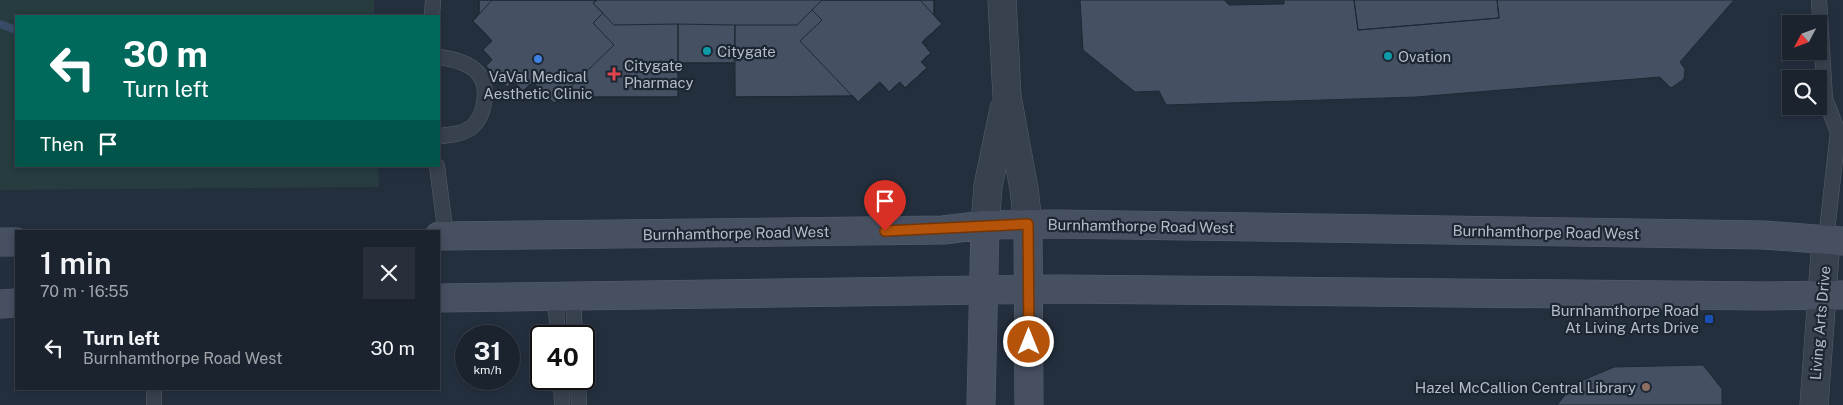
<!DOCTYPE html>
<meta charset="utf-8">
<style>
body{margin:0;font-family:"Public Sans",sans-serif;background:#282f3a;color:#f1f3f6;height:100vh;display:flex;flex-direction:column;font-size:19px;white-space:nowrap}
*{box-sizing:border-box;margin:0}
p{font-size:16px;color:#a0a4aa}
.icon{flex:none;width:28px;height:28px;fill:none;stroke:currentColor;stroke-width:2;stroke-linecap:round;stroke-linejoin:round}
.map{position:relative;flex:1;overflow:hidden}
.side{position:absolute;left:15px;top:230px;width:425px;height:160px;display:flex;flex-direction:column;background:#1b232e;border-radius:0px;box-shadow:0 2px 8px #0003,0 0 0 1px #39404a}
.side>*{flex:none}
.top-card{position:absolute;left:15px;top:15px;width:425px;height:152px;border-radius:0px;box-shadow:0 2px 8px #0003,0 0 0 1px #39404a;background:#00695c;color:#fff;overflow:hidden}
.needle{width:32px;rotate:229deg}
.tools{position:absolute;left:1782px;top:15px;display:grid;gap:10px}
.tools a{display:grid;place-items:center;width:45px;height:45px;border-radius:0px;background:#1b232e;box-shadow:0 2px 8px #0003,0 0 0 1px #39404a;font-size:25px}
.speed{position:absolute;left:455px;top:325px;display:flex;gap:10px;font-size:25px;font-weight:700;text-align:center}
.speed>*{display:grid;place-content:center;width:65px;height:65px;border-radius:50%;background:#1b232e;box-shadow:0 2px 8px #0003,0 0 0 1px #39404a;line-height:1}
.speed small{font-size:12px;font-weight:400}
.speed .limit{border:2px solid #111;border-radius:8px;background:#fff;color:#111}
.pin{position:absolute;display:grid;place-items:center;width:42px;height:42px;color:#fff;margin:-51px -21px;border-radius:50% 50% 50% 0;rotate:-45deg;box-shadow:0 0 5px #0007}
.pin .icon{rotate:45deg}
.me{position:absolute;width:55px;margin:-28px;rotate:0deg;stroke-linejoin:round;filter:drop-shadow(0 0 4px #0008)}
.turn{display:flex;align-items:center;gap:18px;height:105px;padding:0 25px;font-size:22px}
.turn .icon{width:65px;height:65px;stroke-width:2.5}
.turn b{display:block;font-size:35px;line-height:42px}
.then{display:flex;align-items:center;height:48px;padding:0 25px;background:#0003;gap:10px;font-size:19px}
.round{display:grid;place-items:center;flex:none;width:52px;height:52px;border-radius:0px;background:#282f3a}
.overview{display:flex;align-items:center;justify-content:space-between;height:85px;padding:0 25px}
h1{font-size:30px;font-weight:600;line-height:38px}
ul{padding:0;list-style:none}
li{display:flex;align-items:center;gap:15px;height:65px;padding:0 25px}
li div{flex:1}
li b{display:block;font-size:19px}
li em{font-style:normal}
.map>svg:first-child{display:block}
.green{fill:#263c3f}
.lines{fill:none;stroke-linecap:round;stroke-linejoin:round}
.stream{stroke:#394c67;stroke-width:8}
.building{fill:#455162;stroke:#1f2835}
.lane-casing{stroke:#565f6c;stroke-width:16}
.street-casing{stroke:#565f6c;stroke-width:29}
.secondary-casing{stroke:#565f6c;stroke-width:29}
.lane{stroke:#38414e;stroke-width:15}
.street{stroke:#38414e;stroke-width:28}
.secondary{stroke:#465061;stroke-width:28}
.route-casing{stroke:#753606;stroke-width:12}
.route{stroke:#b45309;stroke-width:9}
.culture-dot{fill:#0f9aa8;stroke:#1d2633;stroke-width:2}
.shop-dot{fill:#3f7fe0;stroke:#1d2633;stroke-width:2}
.health-dot{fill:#e0444e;stroke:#1d2633;stroke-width:2}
.transit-dot{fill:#1a4fb4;stroke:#1d2633;stroke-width:2}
.education-dot{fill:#8d6e63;stroke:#1d2633;stroke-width:2}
.labels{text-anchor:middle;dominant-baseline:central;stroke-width:4.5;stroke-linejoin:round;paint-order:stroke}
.poi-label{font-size:15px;fill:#b4bcc9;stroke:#1d2633;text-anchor:start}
.street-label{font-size:15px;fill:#b4bcc9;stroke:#1d2633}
</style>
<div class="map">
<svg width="1843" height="405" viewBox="0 0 1843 405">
<rect width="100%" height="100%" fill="#242f3e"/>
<!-- green -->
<path class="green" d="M0,0h374v16h-358v150h362l1,21 -379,3z"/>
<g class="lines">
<!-- stream -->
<path class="stream" d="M0,24l16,6"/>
</g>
<!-- building -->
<path class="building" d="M479,0h118l-4,3 21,22 64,-1v73h-118l-6,6 -21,-21 -10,9 -10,-9 -6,5 -21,-21 6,-6 -9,-10 9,-9 -19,-20 6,-8z
M479,0h455v15l8,9 -20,18 9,11 -10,9 6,6 -22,20 -5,-6 -11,10 -9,-10 -22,20 -5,-6 -118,1 -1,-34h-56v34h-118l-6,6 -21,-21 -10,9 -10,-9 -6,5 -21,-21 6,-6 -9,-10 9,-9 -19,-20 6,-8z
M492,0h105l-4,3 10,10 -10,10 21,22 -60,58 -21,-21 -10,9 -10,-9 -6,5 -21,-21 6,-6 -9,-10 9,-9 -19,-20z
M822,0h98l22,24 -20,18 9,11 -10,9 6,6 -22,20 -5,-6 -11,10 -9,-10 -22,20 -58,-61 22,-21 -10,-10z
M822,0h112v15l8,9 -20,18 9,11 -10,9 6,6 -22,20 -5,-6 -11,10 -9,-10 -22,20 -5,-6 -118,1v-72h62z
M1080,0h144l5,5 55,-1v-4h70l4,30 141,-12 -2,-18h237l-54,62 5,7 -1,10 -13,9 -11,-11 -244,20 -250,8 -7,-14 -24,1 -52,-42z
M1354,0h143l2,18 -141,12z
M678,24l57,1 -1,38h-56z
M1703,365l19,24v16h-165l17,-21 40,-17z"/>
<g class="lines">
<defs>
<path id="lane" d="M1819,0l6,99 13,33 -12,108
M432,16l1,-16
M439,57c13,2 29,5 39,16 12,13 7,43 -6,54 -9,7 -22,8 -33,9
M437,166l9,70
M555,296l3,40
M573,296l2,40
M561,379l1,26
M578,379l1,26
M154,389v16"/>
<path id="street" d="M1002,0l5,96 17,93 4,35
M985,225l3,-39 16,-77
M1814,405l12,-165"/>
<path id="secondary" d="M1028,224l1,181
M439,236l504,-6 42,-5 70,-1 709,11 79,6
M0,242h16
M439,298l619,-9 708,7 77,-1
M0,304l16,-1
M981,405l4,-180"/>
</defs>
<!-- lane casing -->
<use href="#lane" class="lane-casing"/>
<!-- street casing -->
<use href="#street" class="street-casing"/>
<!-- secondary casing -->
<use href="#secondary" class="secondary-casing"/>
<!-- lane -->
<use href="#lane" class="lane"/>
<!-- street -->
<use href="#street" class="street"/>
<!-- secondary -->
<use href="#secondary" class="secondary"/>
</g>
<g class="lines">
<defs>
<path id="route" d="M885,231l143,-7 1,118"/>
</defs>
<!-- route casing -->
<use href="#route" class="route-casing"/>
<!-- route -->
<use href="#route" class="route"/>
</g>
<!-- markers -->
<g class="culture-dot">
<circle cx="707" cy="51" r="5"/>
<circle cx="1388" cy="56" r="5"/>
</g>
<circle class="shop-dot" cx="538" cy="59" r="5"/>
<path class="health-dot" d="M611.5 66.5h5v5h5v5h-5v5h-5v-5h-5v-5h5z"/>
<rect class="transit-dot" x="1704" y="314" width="10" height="10" rx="2.5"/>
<circle class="education-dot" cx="1646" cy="387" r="5"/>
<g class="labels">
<!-- poi labels -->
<g class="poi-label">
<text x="717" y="51">Citygate</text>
<text x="1398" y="56">Ovation</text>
<text x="624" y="65">Citygate<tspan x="624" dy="17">Pharmacy</tspan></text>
<text x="538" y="76" text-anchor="middle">VaVal Medical<tspan x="538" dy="17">Aesthetic Clinic</tspan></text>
<text x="1699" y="310" text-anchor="end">Burnhamthorpe Road<tspan x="1699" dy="17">At Living Arts Drive</tspan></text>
<text x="1636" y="387" text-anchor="end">Hazel McCallion Central Library</text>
</g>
<!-- street labels -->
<g class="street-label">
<text transform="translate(1141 226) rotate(1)">Burnhamthorpe Road West</text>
<text transform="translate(1546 232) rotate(1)">Burnhamthorpe Road West</text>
<text transform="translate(736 233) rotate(-1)">Burnhamthorpe Road West</text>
<text transform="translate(1820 323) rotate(-85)">Living Arts Drive</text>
</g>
</g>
</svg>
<div class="tools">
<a><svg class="needle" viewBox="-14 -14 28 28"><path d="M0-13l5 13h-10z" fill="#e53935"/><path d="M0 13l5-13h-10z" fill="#a0a4aa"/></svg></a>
<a><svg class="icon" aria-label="search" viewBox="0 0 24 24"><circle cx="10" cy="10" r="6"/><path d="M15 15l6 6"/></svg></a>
</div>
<div class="speed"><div>31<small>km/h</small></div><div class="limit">40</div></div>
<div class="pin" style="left:885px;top:231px;background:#d93025"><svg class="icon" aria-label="arrive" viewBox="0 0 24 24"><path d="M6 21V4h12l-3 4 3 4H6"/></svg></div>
<svg class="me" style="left:1029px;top:342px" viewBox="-20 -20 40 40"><circle r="17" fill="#b45309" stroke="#fff" stroke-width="3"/><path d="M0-11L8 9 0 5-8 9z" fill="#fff"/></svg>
<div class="top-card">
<div class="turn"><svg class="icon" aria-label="left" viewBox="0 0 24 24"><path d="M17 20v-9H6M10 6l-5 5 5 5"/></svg><div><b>30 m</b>Turn left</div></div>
<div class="then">Then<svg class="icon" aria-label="arrive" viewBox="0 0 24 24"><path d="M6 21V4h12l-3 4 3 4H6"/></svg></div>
</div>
<section class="side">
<div class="overview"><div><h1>1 min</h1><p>70 m · 16:55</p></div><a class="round"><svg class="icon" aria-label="close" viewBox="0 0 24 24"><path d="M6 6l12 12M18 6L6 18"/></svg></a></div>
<ul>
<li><svg class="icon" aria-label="left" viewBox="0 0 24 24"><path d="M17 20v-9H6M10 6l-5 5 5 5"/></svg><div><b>Turn left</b><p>Burnhamthorpe Road West</p></div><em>30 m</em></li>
</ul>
</section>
</div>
